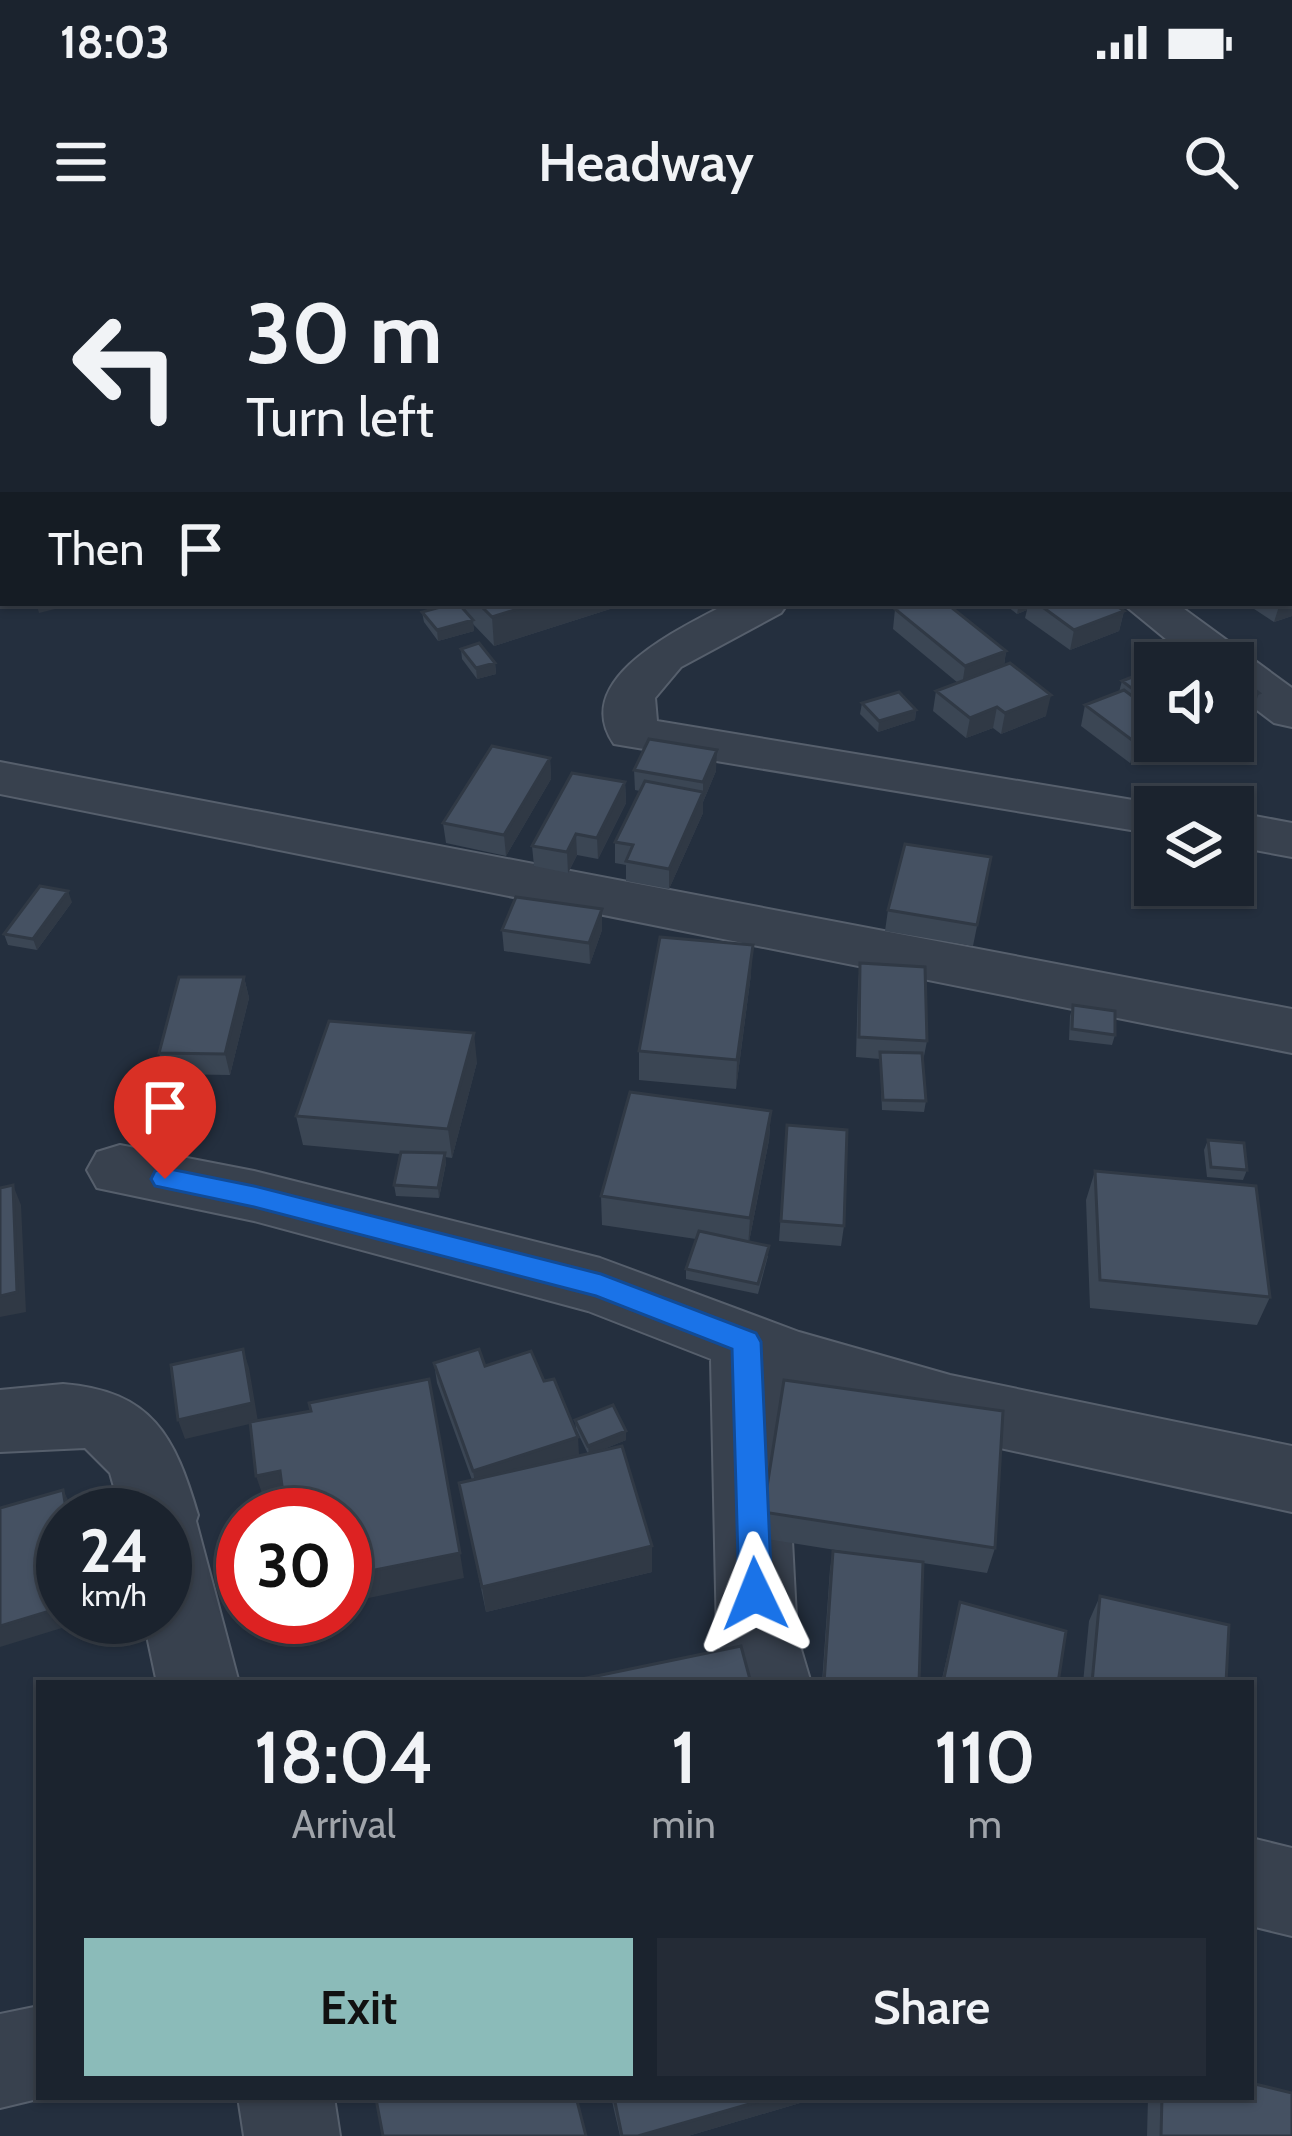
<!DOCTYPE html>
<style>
body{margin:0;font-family:Cabin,sans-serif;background:#242b36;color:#f1f3f6;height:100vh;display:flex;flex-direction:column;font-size:45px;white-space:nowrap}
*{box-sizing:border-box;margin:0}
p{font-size:39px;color:#a0a4aa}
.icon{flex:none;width:66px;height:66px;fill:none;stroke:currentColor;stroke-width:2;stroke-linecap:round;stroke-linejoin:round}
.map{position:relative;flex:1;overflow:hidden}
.side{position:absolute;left:36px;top:1440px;width:1218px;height:420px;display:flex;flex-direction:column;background:#1b232e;border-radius:0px;box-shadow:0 3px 9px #0004,0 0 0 3px #39404a}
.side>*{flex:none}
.top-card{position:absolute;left:0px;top:0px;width:1293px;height:366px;box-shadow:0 3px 9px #0004,0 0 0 3px #39404a;background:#1b232e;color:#f1f3f6;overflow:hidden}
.tools{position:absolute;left:1134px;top:402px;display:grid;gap:24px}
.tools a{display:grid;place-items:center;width:120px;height:120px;border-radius:0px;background:#1b232e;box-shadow:0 3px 9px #0004,0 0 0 3px #39404a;font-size:60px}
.speed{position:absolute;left:36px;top:1248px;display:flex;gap:24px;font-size:60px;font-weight:700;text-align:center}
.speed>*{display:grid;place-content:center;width:156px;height:156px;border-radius:50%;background:#1b232e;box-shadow:0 3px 9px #0004,0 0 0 3px #39404a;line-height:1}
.speed small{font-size:30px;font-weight:400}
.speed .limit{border:18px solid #d22;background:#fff;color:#111}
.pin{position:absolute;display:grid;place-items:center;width:102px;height:102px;color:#fff;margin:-123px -51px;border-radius:50% 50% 50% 0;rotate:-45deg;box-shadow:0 0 12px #0007}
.pin .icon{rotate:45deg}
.me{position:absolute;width:132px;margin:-66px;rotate:358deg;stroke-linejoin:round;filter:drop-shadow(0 0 9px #0008)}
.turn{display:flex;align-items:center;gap:42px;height:252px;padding:0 48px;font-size:54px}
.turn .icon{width:156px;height:156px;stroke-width:2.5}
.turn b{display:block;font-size:84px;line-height:102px}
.then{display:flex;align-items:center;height:114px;padding:0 48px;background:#0003;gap:24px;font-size:45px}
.eta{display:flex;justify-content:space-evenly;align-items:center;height:204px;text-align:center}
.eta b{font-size:72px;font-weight:600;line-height:84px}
.cta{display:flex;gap:24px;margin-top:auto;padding:24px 48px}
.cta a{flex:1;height:138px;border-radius:0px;background:#8bbbb9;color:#111;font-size:48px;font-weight:600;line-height:138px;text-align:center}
.cta a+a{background:#242b36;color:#f1f3f6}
.status{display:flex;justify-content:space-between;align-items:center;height:84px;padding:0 60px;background:#1b232e;direction:ltr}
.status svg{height:33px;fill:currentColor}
header{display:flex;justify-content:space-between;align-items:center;height:156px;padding:0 48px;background:#1b232e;font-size:54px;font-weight:600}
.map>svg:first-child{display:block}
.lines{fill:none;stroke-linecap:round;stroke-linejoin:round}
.minor-casing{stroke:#565f6c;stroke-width:4}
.minor{fill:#38414e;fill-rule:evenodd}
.wall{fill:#3b4654}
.shaded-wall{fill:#303945}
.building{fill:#455162;stroke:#303945;stroke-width:3}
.route{fill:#1a73e8;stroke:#114b97;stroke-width:3}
</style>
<div class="status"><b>18:03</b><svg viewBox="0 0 49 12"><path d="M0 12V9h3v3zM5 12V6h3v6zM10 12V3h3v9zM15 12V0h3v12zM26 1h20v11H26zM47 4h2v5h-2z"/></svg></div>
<header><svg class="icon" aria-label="menu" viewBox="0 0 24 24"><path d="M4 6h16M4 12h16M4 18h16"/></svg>Headway<svg class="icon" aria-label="search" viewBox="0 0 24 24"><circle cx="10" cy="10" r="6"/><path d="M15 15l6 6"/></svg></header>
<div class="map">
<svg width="1292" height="1896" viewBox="0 0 1292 1896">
<rect width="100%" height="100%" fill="#242f3e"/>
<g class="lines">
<defs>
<path id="minor" d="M199,0h47l-49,3z
M405,0h48l-50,3z
M979,0h40l2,3h-40z
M1183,0h40l2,3h-40z
M1290,35h2v23h-2z
M0,39h3v22h-3z
M1292,195v26l-2,1v-26z
M0,259h3l-3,27z
M728,363h60l-7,10 -100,54 -26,31 2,23 518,86h-20v27l-541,-90c-46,-66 70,-117 114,-141z
M1122,363h54l116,85v39l-18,-4 -41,-31v-29h-38z
M0,522l1292,247v44l-1292,-259z
M1233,572l59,11v34l-59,-11z
M120,905l134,26 346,87 199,74 151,43 342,71v66l-342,-75 -166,-50 13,249 14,47h-82l-12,-47 -6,-277 -123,-48 -334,-90 -157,-33 -10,-18 10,-18z
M63,1144c89,7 112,52 135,131l-2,6 43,162h-82l-14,-66h22v-102h-43l-12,-42 -25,-25 -85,4v-62z
M1251,1598l41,10v88l-41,-10z
M39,1766v91h7l-46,11v-94z
M238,1857h96l6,39h-96z"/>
</defs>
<!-- minor casing -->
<use href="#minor" class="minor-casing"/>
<!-- minor -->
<use href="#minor" class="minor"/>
</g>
<!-- wall -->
<path class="wall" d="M743,0h117l5,3h-89v-2z
M864,0h97v3h-92z
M1075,0h110l-1,3h-103z
M1292,293v83l-18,6 -29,-19h45z
M453,363h176l-135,43 -21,-22 1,7 -36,10 -14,-19 -2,-10z
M1003,363h110l11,8 -5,20 -49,19 -45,-32 2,-8 -10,4z
M895,369l111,42 -2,15 42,50 -45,18 -8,-6 -27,10 -33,-27 3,-20 22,-8 -65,-54z
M461,409l34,14 1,11 -19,5 -15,-20z
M1155,428v73h24l-9,2 -1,5 -39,15 -49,-37 4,-21 34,-13 3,-11z
M862,463l54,7 -1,10 -37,12 -18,-18z
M550,518l1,21 -45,77 -60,-13 -3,-20z
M634,530l82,1 -13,31v11l-34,76 -43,-8v-16l-11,-2v-21l25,-51 -5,-1z
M625,542l1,21 -28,56 -21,-4 -9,18 -34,-7 -2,-20z
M991,617l-18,89 -88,-15 3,-21z
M72,662l-35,48 -29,-5 -4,-11z
M602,669v21l-12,34 -86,-13 -2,-21z
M860,723l67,78 -4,20 3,40 -2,11 -42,-2 -2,-51 -24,-2 2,-73z
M751,734l-15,115 -97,-9v-29z
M244,737l5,21 -19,77 -65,-1 -6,-21z
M1073,765l42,30 -3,10 -43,-5 1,-24z
M477,822l-25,96 -7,-1 1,6 -7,35 -43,-2 -2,-11 6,-31 -97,-9 -7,-29z
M771,871l-2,29 -20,102 19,14 -10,38 -72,-15v-10l10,-30 -94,-14 -1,-29z
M787,885l57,101 -3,20 -62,-5z
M1208,900l39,30 -4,10 -36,-3 -3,-27z
M1095,931l175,126 -13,28 -167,-17 -4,-108z
M434,1123l51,3 59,15 35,74 9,-1 -12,-25 -1,-9 51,11v9l-27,11 53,95v26l-166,40 -27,-129 13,-3 -35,-97z
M763,1272l232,36 -8,25 -64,-10 -4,120h-97l8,-114 3,-18 46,6 -119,-19z
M1100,1356l126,87h-143l6,-62z
M960,1362l98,81h-117z
M611,1857h191l-2,6 -112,33h-68z
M1148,1857h103l41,39h-145z"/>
<!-- shaded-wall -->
<path class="shaded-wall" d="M905,0h21v3h-27z
M936,0h25v3h-25z
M1033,0h25l-9,3h-16z
M1162,0h23l-1,3h-33z
M1290,358h2v18l-18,6 6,-19h10z
M36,363h43l-40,10z
M537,363h92l-135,43 -2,-29z
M1019,363h9l-1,7 -10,4z
M1124,371l-5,20 -49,19 4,-20z
M473,380l1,11 -36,10 -1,-11z
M1006,411l-3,21 -41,14 3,-20z
M495,423l1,11 -19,5 -1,-11z
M1259,453l-7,20 -19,7v-18z
M1051,455l-5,21 -45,18 4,-21z
M997,467l-4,21 -27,10 4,-20z
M916,470l-1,10 -37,12 1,-11z
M1155,495v6h15l-1,7 -39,15 6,-20z
M717,510l-1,21 -13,31v11l-34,76v-20l34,-77v-10z
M550,518l1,21 -45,77 -2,-21z
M625,542l1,21 -28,56 -1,-21z
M576,594l1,21 -9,18 -1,-21z
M68,651l4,11 -35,48 -4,-11z
M602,669v21l-12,34 -1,-21z
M753,705l-2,29 -15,115 1,-29z
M244,737l5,21 -19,77 -5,-21z
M474,793l3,29 -25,96 -4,-29z
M771,871l-2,29 -21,107 2,-29z
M445,913l1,10 -7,35 -1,-10z
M13,945l8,20 5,107 -26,5v-21z
M243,1109l6,19 9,54 -73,17 -7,-19z
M626,1191v9l-37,15 -1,-9z
M578,1197l1,18 -103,35 -3,-19z
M280,1231l8,26 -23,5 -9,-26z
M63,1250l9,18 2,7h-7z
M652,1306v26l-166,40 -4,-25z
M460,1313l4,25 -119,25v-27z
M63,1367v10h28v2l-91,28v-21z
M774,1857h28l-2,6 -112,33h-50z"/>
<!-- building -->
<path class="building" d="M8,0h68l-15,3h-51z
M579,0h82l4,3h-82z
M743,0h25l5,3h-42z
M790,0h70l5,3h-70z
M1114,0h48l-11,3h-31z
M1290,291l2,2v65h-2z
M455,363h3l15,17 -36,10 -15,-18z
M478,363h59l-45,14z
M912,363h34l60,48 -41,15 -70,-57z
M1037,363h76l11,8 -50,19z
M479,403l16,20 -19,5 -15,-19z
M1202,411l16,12h-48z
M1010,423l41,32 -46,18 -8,-6 -27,11 -34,-27z
M1155,428v38l-33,-25z
M1233,434l26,19 -26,9z
M1124,450l31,23v22l-19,8 -51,-38z
M899,452l17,18 -37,11 -17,-18z
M649,499l68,11 -14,32 -69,-12z
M492,506l58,12 -46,77 -61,-12z
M572,533l53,9 -28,56 -21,-4 -9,18 -35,-6z
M645,541l58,11 -34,77 -43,-8 7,-16 -18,-3z
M905,604l86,13 -14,68 -89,-15z
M40,646l28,5 -35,48 -29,-5z
M516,657l86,12 -13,34 -87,-13z
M660,697l93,8 -16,115 -98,-9z
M860,723l65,4 2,74 -68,-4z
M179,737h65l-19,77 -66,-1z
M1073,765l42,6v24l-43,-6z
M329,781l145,12 -26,96 -152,-13z
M880,812l42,1 4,48 -43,-1z
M630,852l141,19 -21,107 -149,-22z
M787,885l60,5 -3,96 -63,-5z
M1208,900l36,3 3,27 -36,-3z
M401,912l44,1 -7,35 -44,-3z
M1095,931l161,15 14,111 -170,-17z
M13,945l4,107 -17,4v-108z
M699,991l70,15 -11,38 -72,-15z
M243,1109l9,54 -74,17 -7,-55z
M479,1109l6,17 46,-15 13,30 10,-2 24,58 -105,34 -39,-108z
M429,1139l31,174 -115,23v-61h-85v-2l25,-5 -5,-37 -24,5 -6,-54 61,-11 -2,-8z
M784,1140l219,31 -8,137 -232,-36z
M613,1165l13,26 -38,15 -13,-26z
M622,1206l30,100 -170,41 -23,-104z
M63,1250l4,25h-4v92l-63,19v-118z
M833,1311l90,11 -4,121h-95z
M1100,1356l129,29 -3,58h-134z
M960,1362l106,29 -8,52h-115z
M741,1406l10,37h-168l-1,-4z
M1251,1843l41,10v43h-131l1,-39h89z
M381,1857h195l10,39h-203l-7,-37z
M614,1857h160l-136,39h-16z"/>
<!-- route -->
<path class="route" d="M165,928l89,18 347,88 155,59 5,9 11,252 -5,10 -12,5 -11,-5 -5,-10 -7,-245 -136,-53 -342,-89 -99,-21 -4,-7 4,-8z"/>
</svg>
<div class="tools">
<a><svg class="icon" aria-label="sound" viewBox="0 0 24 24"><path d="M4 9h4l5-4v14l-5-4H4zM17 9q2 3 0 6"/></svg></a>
<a><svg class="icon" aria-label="layers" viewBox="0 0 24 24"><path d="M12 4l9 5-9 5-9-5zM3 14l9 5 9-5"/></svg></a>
</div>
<div class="speed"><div>24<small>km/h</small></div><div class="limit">30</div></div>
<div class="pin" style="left:165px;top:939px;background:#d93025"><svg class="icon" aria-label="arrive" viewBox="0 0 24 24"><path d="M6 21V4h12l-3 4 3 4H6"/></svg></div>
<svg class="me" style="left:755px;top:1354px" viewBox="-20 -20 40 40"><path d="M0-17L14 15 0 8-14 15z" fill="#1a73e8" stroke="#fff" stroke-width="4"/></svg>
<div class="top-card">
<div class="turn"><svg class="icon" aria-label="left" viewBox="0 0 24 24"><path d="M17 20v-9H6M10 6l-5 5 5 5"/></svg><div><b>30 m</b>Turn left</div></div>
<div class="then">Then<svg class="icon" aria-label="arrive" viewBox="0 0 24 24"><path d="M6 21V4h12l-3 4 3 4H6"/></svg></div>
</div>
<section class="side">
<div class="eta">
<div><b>18:04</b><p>Arrival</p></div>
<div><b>1</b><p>min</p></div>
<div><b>110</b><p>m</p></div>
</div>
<div class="cta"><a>Exit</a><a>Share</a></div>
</section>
</div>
